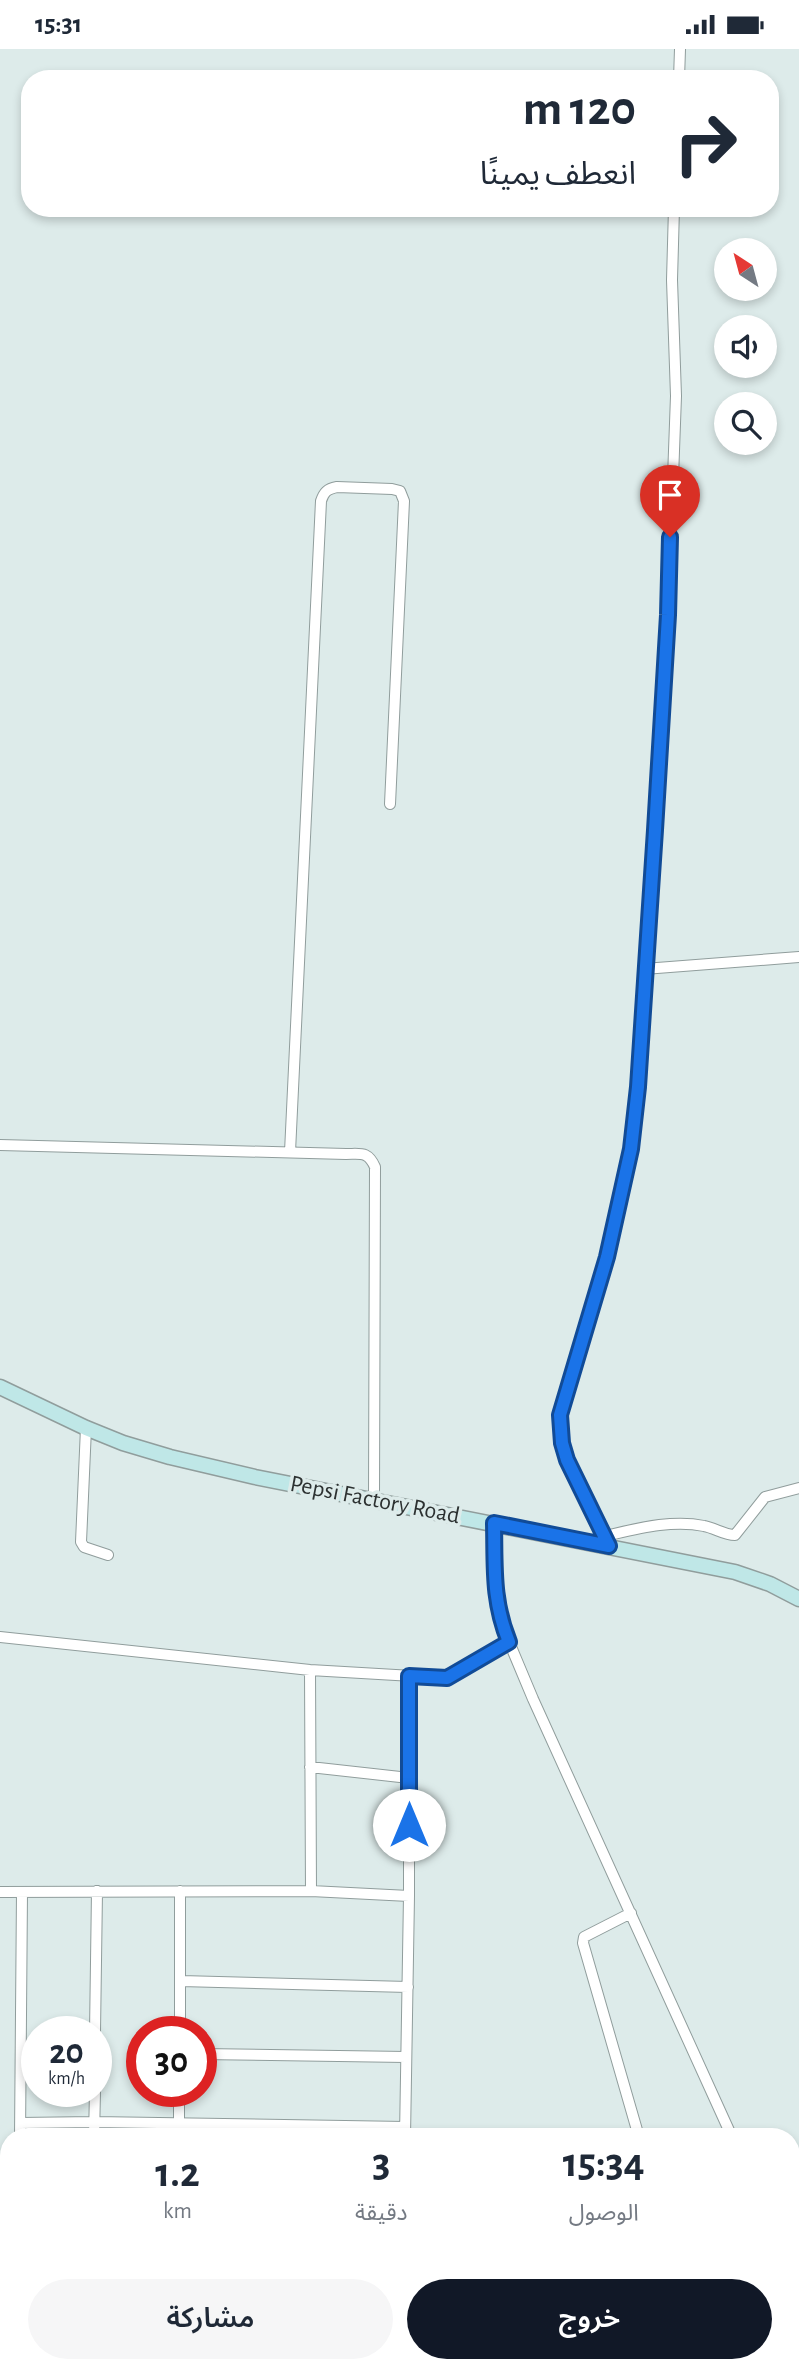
<!DOCTYPE html>
<html lang="ar">
<meta charset="utf-8">
<style>
body{margin:0;font-family:"Alegreya Sans","Noto Sans Arabic",sans-serif;background:#f6f6f7;color:#1f2937;direction:rtl;height:100vh;display:flex;flex-direction:column;font-size:26px;white-space:nowrap}
*{box-sizing:border-box;margin:0}
p{font-size:23px;color:#747a83}
.icon{flex:none;width:38px;height:38px;fill:none;stroke:currentColor;stroke-width:2;stroke-linecap:round;stroke-linejoin:round}
.map{position:relative;flex:1;overflow:hidden;direction:ltr}
.sheet{position:absolute;left:0px;top:2079px;width:800px;height:245px;display:flex;flex-direction:column;background:#fff;border-radius:28px 28px 0 0;box-shadow:0 4px 10px #0003;direction:rtl}
.sheet>*{flex:none}
.hud{position:absolute;left:21px;top:21px;width:758px;height:147px;border-radius:28px;box-shadow:0 4px 10px #0003;direction:rtl;background:#fff;color:#1f2937;overflow:hidden}
.needle{width:46px;rotate:324deg}
.controls{position:absolute;left:714px;top:189px;display:grid;gap:14px}
.controls a{display:grid;place-items:center;width:63px;height:63px;border-radius:50%;background:#fff;box-shadow:0 4px 10px #0003;font-size:35px}
.speed{position:absolute;left:21px;top:1967px;display:flex;gap:14px;font-size:35px;font-weight:700;text-align:center}
.speed>*{display:grid;place-content:center;width:91px;height:91px;border-radius:50%;background:#fff;box-shadow:0 4px 10px #0003;line-height:1}
.speed small{font-size:18px;font-weight:400}
.speed .limit{border:10px solid #d22;background:#fff;color:#111}
.pin{position:absolute;display:grid;place-items:center;width:60px;height:60px;color:#fff;margin:-72px -30px;border-radius:50% 50% 50% 0;rotate:-45deg;box-shadow:0 0 7px #0007}
.pin .icon{rotate:45deg}
.me{position:absolute;width:77px;margin:-38px;rotate:0deg;stroke-linejoin:round;filter:drop-shadow(0 0 5px #0008)}
.turn{display:flex;align-items:center;gap:24px;height:147px;padding:0 28px;font-size:32px}
.turn .icon{width:91px;height:91px;stroke-width:2.5}
.turn b{display:block;font-size:49px;line-height:60px}
.eta{display:flex;justify-content:space-evenly;align-items:center;height:119px;text-align:center}
.eta b{font-size:42px;font-weight:600;line-height:49px}
.action{display:flex;gap:14px;margin-top:auto;padding:14px 28px}
.action a{flex:1;height:80px;border-radius:42px;background:#111827;color:#fff;font-size:28px;font-weight:600;line-height:80px;text-align:center}
.action a+a{background:#f6f6f7;color:#1f2937}
.status{display:flex;justify-content:space-between;align-items:center;height:49px;padding:0 35px;background:#fff;direction:ltr}
.status svg{height:19px;fill:currentColor}
.map>svg:first-child{display:block}
.lines{fill:none;stroke-linecap:round;stroke-linejoin:round}
.street-casing{stroke:#909d9c;stroke-width:12}
.secondary-casing{stroke:#909d9c;stroke-width:17}
.street{stroke:#fff;stroke-width:10}
.secondary{stroke:#bfe7e7;stroke-width:14}
.route-casing{stroke:#114b97;stroke-width:18}
.route{stroke:#1a73e8;stroke-width:12}
.labels{text-anchor:middle;dominant-baseline:central;stroke-width:7;stroke-linejoin:round;paint-order:stroke}
.street-label{font-size:24px;fill:#2c3131;stroke:#ddebea}
</style>
<div class="status"><b>15:31</b><svg viewBox="0 0 49 12"><path d="M0 12V9h3v3zM5 12V6h3v6zM10 12V3h3v9zM15 12V0h3v12zM26 1h20v11H26zM47 4h2v5h-2z"/></svg></div>
<div class="map">
<svg width="799" height="2324" viewBox="0 0 799 2324">
<rect width="100%" height="100%" fill="#ddebea"/>
<g class="lines">
<defs>
<path id="street" d="M679,30l1,-30
M644,920l155,-12
M0,1096l346,9c15,0 22,-3 29,13l-1,332
M290,1103l31,-651c3,-9 6,-12 16,-14l55,2 8,2 4,10 -14,303
M86,1379l-5,114 3,5 24,8
M494,1474l1,59 4,36 34,81 199,438
M605,1487c31,-7 67,-17 99,-10 11,2 20,9 31,9l30,-38 34,-9
M609,1497l-42,-86 -5,-18 -2,-28 30,-96 36,-138 12,-93 30,-472 8,-219 -4,-116 2,-72
M0,1588l310,33 137,8 62,-36
M310,1621l1,221
M310,1718l99,11
M180,1842v141
M0,1843l311,-1 98,5
M631,1864l-47,24 -1,6 56,194
M181,1932l227,6
M95,1983l2,-141
M201,2005l205,3
M20,2074l74,-1 311,5
M20,2088l2,-245
M94,2088l1,-46
M179,2088v-46
M405,2088l4,-241v-220
M791,2176l8,-4
M791,2226l8,20
M0,2253h9
M243,2315v9
M319,2315l1,9
M88,2324l1,-9
M169,2324l1,-9
M773,2324l26,-10"/>
<path id="secondary" d="M0,1338l86,41 37,15 47,14 85,20 480,95 35,12 29,15"/>
</defs>
<!-- street casing -->
<use href="#street" class="street-casing"/>
<!-- secondary casing -->
<use href="#secondary" class="secondary-casing"/>
<!-- street -->
<use href="#street" class="street"/>
<!-- secondary -->
<use href="#secondary" class="secondary"/>
</g>
<g class="lines">
<defs>
<path id="route" d="M409,1776v-149l38,2 62,-36c-17,-42 -14,-75 -15,-119l115,23 -42,-86 -5,-17 -2,-28 47,-158 24,-108 7,-62 17,-257 13,-215 2,-78"/>
</defs>
<!-- route casing -->
<use href="#route" class="route-casing"/>
<!-- route -->
<use href="#route" class="route"/>
</g>
<g class="labels">
<!-- street labels -->
<g class="street-label">
<text transform="translate(375 1451) rotate(11)">Pepsi Factory Road</text>
</g>
</g>
</svg>
<div class="controls">
<a><svg class="needle" viewBox="-14 -14 28 28"><path d="M0-13l5 13h-10z" fill="#e53935"/><path d="M0 13l5-13h-10z" fill="#747a83"/></svg></a>
<a><svg class="icon" aria-label="sound" viewBox="0 0 24 24"><path d="M4 9h4l5-4v14l-5-4H4zM17 9q2 3 0 6"/></svg></a>
<a><svg class="icon" aria-label="search" viewBox="0 0 24 24"><circle cx="10" cy="10" r="6"/><path d="M15 15l6 6"/></svg></a>
</div>
<div class="speed"><div>20<small>km/h</small></div><div class="limit">30</div></div>
<div class="pin" style="left:670px;top:488px;background:#d93025"><svg class="icon" aria-label="arrive" viewBox="0 0 24 24"><path d="M6 21V4h12l-3 4 3 4H6"/></svg></div>
<svg class="me" style="left:409px;top:1776px" viewBox="-20 -20 40 40"><circle r="19" fill="#fff"/><path d="M0-13L10 11 0 6-10 11z" fill="#1a73e8"/></svg>
<div class="hud">
<div class="turn"><svg class="icon" aria-label="right" viewBox="0 0 24 24"><path d="M7 20v-9h11M14 6l5 5-5 5"/></svg><div><b>120 m</b>انعطف يمينًا</div></div>
</div>
<section class="sheet">
<div class="eta">
<div><b>15:34</b><p>الوصول</p></div>
<div><b>3</b><p>دقيقة</p></div>
<div><b>1.2</b><p>km</p></div>
</div>
<div class="action"><a>خروج</a><a>مشاركة</a></div>
</section>
</div>
